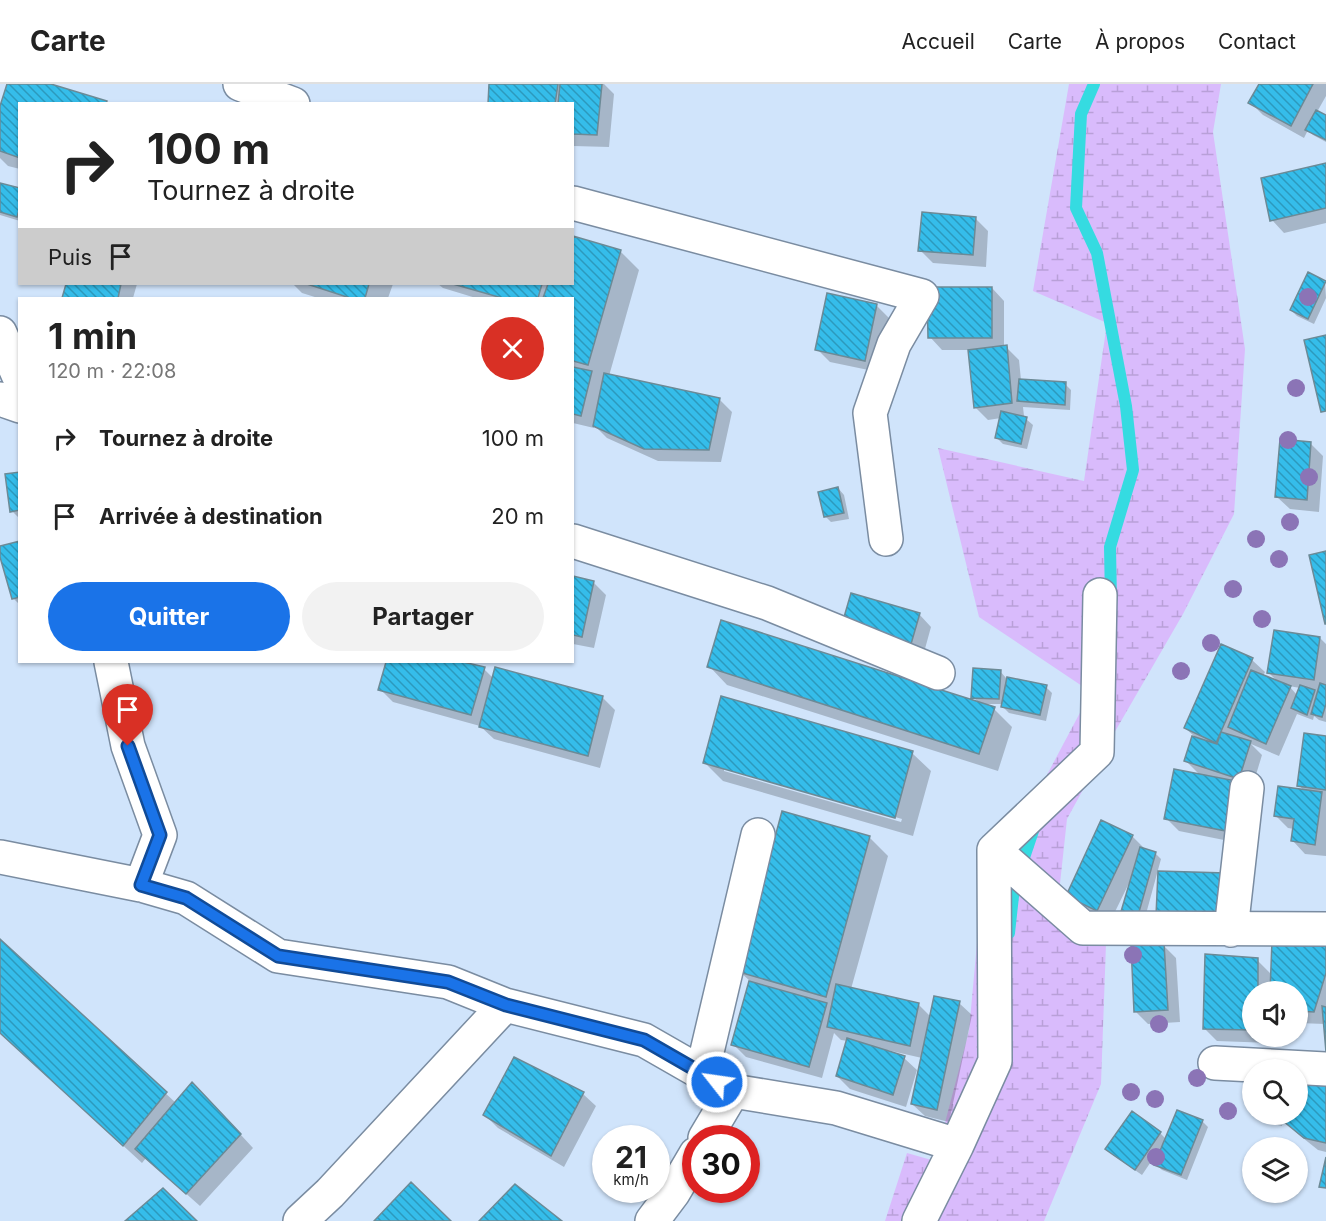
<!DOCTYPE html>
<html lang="fr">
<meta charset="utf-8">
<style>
body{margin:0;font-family:Inter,sans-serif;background:#f2f2f2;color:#222;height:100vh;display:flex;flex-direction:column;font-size:22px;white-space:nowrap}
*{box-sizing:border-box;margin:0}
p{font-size:20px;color:#767676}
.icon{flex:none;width:33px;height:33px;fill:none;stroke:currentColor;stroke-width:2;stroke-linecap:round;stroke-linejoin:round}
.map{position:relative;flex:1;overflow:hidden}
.details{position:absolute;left:18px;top:213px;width:556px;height:366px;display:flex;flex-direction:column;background:#fff;border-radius:0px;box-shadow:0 2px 4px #0004}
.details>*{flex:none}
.top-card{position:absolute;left:18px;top:18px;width:556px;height:183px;border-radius:0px;box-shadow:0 2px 4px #0004;background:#fff;color:#222;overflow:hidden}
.buttons{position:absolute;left:1242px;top:897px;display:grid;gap:12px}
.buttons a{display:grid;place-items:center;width:66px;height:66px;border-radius:50%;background:#fff;box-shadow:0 2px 4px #0004;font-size:30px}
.speed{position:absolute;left:592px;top:1041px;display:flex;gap:12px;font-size:30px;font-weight:700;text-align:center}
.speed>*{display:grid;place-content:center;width:78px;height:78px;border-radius:50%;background:#fff;box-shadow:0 2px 4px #0004;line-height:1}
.speed small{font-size:15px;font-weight:400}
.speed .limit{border:9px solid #d22;background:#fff;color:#111}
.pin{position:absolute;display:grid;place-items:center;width:51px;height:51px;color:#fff;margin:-62px -26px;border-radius:50% 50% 50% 0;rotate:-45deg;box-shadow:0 0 6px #0007}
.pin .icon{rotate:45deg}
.me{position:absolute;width:66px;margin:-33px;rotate:300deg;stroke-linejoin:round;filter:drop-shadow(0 0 4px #0008)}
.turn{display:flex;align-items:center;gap:21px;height:126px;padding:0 30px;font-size:27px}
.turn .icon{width:78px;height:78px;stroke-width:2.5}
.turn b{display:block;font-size:42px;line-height:51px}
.then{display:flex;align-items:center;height:57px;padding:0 30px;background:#0003;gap:12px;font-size:22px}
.round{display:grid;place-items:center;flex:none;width:63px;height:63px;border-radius:32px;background:#f2f2f2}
.head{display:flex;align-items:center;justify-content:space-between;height:102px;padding:0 30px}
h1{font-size:36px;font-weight:700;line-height:45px}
.cta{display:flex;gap:12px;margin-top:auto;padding:12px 30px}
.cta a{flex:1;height:69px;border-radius:36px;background:#1a73e8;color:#fff;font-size:24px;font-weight:700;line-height:69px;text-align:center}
.cta a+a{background:#f2f2f2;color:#222}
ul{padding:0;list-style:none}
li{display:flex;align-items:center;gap:18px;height:78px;padding:0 30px}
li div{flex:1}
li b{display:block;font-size:22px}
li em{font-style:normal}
header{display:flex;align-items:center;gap:36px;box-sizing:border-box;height:84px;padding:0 30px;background:#fff;border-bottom:2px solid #e0e0e0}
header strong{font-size:28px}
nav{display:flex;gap:33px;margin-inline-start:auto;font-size:21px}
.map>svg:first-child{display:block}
.wetland{fill:url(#wetland-marsh)}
.shadow{fill:#0003;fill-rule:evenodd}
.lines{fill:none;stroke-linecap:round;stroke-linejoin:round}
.stream{stroke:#35dbe1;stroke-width:12}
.building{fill:url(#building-back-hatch);stroke:#6c8a96;stroke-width:1.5}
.minor-casing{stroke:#7a8ca1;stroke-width:36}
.minor{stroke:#fff;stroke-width:33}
.tree{fill:#8b74b6}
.route-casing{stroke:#114b97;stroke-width:15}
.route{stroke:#1a73e8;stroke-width:10}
</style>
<header>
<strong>Carte</strong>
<nav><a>Accueil</a><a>Carte</a><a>À propos</a><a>Contact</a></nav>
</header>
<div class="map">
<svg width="1326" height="1137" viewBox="0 0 1326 1137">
<defs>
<pattern id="wetland-marsh" width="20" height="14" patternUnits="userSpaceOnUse" patternTransform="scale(1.5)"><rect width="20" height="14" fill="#d9bbfc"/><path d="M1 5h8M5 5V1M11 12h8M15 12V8" fill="none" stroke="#b9a0d8"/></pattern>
<pattern id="building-back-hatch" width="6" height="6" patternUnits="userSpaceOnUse" patternTransform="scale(1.5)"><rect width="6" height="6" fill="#35bdea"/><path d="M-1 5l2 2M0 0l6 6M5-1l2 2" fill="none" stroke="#2c99bd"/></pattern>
</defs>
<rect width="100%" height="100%" fill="#d0e4fb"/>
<!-- wetland -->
<path class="wetland" d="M1069,0h152l-8,48 32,217 -11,165 -51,100 -70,121 -46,84 -9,83 48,42 -5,140 -57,137h-159l22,-68 28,8 34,-130 12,-132 110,-207 -112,-75 -41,-169 146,33 23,-158 -74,-32z"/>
<!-- shadow -->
<path class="shadow" d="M8,0h38l61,20h-87v65l-12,-3 -8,-8v-47z
M491,0h113l10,10 -5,53 -36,-1v-42h-83z
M1260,0h66v12l-9,16 9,5v25l-13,-7 -5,-5 -4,8 -41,-23 -13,-13z
M1326,81v58l-42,10 -12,-13z
M0,100l20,6v31l-20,-6z
M976,135l12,12 -2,36 -53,-4 -13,-13z
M573,153l47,14 19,19 -30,106 110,23 13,13 -11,50 -63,-1 -51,-23 -13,-13v3l-21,-5v-125h-97l-33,-10 -5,-4h135z
M1325,198l1,16 -12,26 -17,-8 -6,-6z
M67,200h70l-4,14h-70z
M293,200h100l-5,14h-70l-16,-5z
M992,204l12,13v46h2l13,13 2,20 44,4 6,6 -1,20 -47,-3 1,9 -6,1 8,2 7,6 -6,24 -24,-5 -7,-7 5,-19 -13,2 -13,-13 -6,-57h-27l-12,-13z
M876,221l13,13 -11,54 -48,-10 -13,-13z
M1310,359l13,13 -4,56 -29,-3 -13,-12z
M20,389v44h-2l-6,-6z
M838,404l6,7 5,24 -18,3 -6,-6z
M20,458v62h-1l-6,-6 -13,-46v-5z
M573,494l20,4 13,13 -12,53 -21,-4z
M919,530l12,13 -8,29 -67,-19z
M1320,554l6,6v78l-7,-2 -5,-4 -1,4 -16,-6 -18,42 -28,-12 11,11 -11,36 -12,52 -60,-12 -13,-13 34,-43 -14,-14 8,-25 -9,-8 67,-68 13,12 -2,4 16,7 -10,-10zM1289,602l11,2 -3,7z
M388,578h69l27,7 10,10 108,18 13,13 -15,58 -106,-29 -14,-13 -87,-24 -13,-13z
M709,582l285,43 18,18 -14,44 -271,-86z
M1000,587l6,7 40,9 6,6 -6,28 -37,-8 -6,-6 1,-3h-24l-7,-7z
M1326,654v118l-21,-2 -12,-13 1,-12 -6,-1 -12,-12 28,-25 -5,-6z
M912,669l19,18 -18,65 -190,-55 -19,-19zM724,684l178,51 -1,3 -177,-51z
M1132,752l13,13 10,4 6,6 -18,66 -15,-5 3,-41 -21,43 -30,-14 -13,-13z
M869,753l19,19 -37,133 67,15 13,13 28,-14 13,12 -23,107 -24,-6 -13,-12 10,-46 -35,-8 -1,2 18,6 13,12 -11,37 -56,-18 -13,-13 11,-35 -7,-1 -7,-7 -12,45 -76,-21 -13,-13 17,-63 -10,-9z
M0,857l176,162 29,-7 48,52 -53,58 -54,-48 -4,5 -142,-131z
M1163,861l13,13 4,64 -32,2 -12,-12z
M1326,862v90l-1,-12 -27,-1v-31h-46v44h19v7l-54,-2 -13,-13 53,-68 15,15z
M713,978l21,7 7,6 -4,11z
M1298,998l28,2v68l-8,-2 -20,-16 -15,-15 -1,7 -18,-4 -6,-6 1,-2h39z
M583,1010l13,12 -32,61 -66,-39 -13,-13z
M1202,1037l6,6 -21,53 -25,-10 -6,-6 7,-20 -21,31 -29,-20 47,-22 6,6z"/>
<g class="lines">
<!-- stream -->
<path class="stream" d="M1094,0l-13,30 -5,94 21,45 29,153 7,64 -23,77 1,53
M1009,849l5,-46 22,-65"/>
</g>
<!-- building -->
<path class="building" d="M7,0h44l56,17 -1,3h-86v54l-20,-7v-45z
M489,0h69l-3,20h-67z
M560,0h42l-5,51 -24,-1v-30h-15z
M1259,0h54l-22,42 -43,-23z
M1316,26l10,5v25l-21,-10z
M1326,79v45l-56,13 -9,-43z
M0,99l20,5v19l-3,10 -17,-5z
M922,128l54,5 -3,38 -55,-4z
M573,152l48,14 -33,115 -15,-4v-63h-30l5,-14h25z
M1308,188l18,9 -18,38 -18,-9z
M66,200h55l-3,14h-56z
M307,200h62l-4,14h-15z
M453,200h89l-4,14h-36z
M927,203h65v51h-64z
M827,209l50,11 -12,57 -50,-11z
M1326,251v76l-5,1 -17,-72z
M1007,261l5,58 -38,5 -6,-58z
M573,283l19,4 -11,45 -8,-2z
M604,289l116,25 -11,52 -65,-1 -51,-23z
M1019,295l47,3 -1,23 -48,-4z
M1001,327l26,6 -6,27 -26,-6z
M1280,355l31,3 -4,58 -32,-3z
M20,388v38l-10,2 -5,-38z
M838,403l6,26 -20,4 -6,-25z
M20,457v56l-8,2 -12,-42v-11z
M1326,467v73h-1l-16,-69z
M573,492l21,5 -12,56 -9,-2z
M851,509l69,20 -9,31 -69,-20z
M721,536l274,87 -16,47 -272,-87z
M1274,546l46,7 -6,43 -47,-7z
M1221,560l32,14 -37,85 -32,-15z
M386,578h77l22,5 -14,48 -93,-25z
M495,583l108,29 -15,60 -109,-29z
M973,584l28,2 -2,29 -28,-1z
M1251,586l40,16 -25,58 -38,-17z
M1007,593l40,8 -7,30 -39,-8z
M1320,599l6,2v19l-4,13 -11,-3z
M1300,601l15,5 -8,25 -16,-7z
M721,612l192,55 -18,67 -192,-55z
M1221,648l30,9 -12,38 -55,-18 8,-25 25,8z
M1304,649l22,3v54l-29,-4z
M1174,685l62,12 -10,50 -62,-12z
M1278,702l44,6 -7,53 -24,-4 3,-22 -20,-3z
M782,727l88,25 -44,161 -87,-25z
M1101,736l32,15 -36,76 -31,-15z
M1140,763l16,5 -19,67 -17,-4z
M1158,787l68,2 -2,45 -68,-2z
M0,855l167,153 -44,54 -123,-113z
M1272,857l54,4v28l-12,39 -16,-1v-19h-28z
M1164,859l4,67 -34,2 -3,-67z
M1205,870l53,4v34h-6v38l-49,-1z
M749,897l78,22 -18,64 -78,-22z
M836,900l83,19 -9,43 -83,-19z
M934,912l26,5 -23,109 -26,-6z
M1322,922l4,1v45z
M847,954l58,18 -12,39 -57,-19z
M514,973l70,35 -33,64 -68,-41z
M1298,996l28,2v61l-22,-5 -21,-17 1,-7h14z
M192,998l49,52 -55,60 -51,-45z
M1177,1026l26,10 -22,55 -27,-10z
M1132,1027l29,21 -26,38 -30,-21z
M1257,1030h20l-1,6 -19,-3z
M1326,1073v31l-7,-1z
M411,1098l40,39h-77z
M515,1100l47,37h-83z
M163,1104l34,33h-72z"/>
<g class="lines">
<defs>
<path id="minor" d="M240,0l53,20
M573,119l349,93 -28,48 -24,69 16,126
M0,249l20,46
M0,315l20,7
M573,457l194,62 171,70
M111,578l17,84 32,89 -19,50
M994,766l89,78 243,1
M0,773l141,28 45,13 92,58 170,26 57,23 139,35 89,51 103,17 121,37
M1231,846l16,-142
M1215,979l111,6
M702,989l56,-238
M705,1054l28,-47
M300,1137l30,-28 175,-188
M652,1137l21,-28 23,-39
M919,1137l38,-76 38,-84 -1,-211 103,-98 3,-157"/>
</defs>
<!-- minor casing -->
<use href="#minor" class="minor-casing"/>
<!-- minor -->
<use href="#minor" class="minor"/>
</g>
<!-- trees -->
<g class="tree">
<circle cx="1308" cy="213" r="9"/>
<circle cx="1296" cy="304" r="9"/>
<circle cx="1288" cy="356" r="9"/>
<circle cx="1309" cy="393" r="9"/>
<circle cx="1290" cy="438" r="9"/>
<circle cx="1256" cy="455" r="9"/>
<circle cx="1279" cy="475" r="9"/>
<circle cx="1233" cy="505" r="9"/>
<circle cx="1262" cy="535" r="9"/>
<circle cx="1211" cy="559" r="9"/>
<circle cx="1181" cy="587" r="9"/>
<circle cx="1133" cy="871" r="9"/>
<circle cx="1159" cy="940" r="9"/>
<circle cx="1197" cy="994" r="9"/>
<circle cx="1131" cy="1008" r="9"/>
<circle cx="1155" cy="1015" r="9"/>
<circle cx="1228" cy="1027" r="9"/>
<circle cx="1156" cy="1073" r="9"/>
</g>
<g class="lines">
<defs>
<path id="route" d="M128,662l32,89 -19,50 45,13 92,58 170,26 58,23 138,35 73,42"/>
</defs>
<!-- route casing -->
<use href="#route" class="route-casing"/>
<!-- route -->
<use href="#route" class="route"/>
</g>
</svg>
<div class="buttons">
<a><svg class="icon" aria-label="sound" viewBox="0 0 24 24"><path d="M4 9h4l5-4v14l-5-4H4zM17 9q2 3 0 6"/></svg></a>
<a><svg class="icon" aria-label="search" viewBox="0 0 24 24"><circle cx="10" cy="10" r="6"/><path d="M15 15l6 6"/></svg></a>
<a><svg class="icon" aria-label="layers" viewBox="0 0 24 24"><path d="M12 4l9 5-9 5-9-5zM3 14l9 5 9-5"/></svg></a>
</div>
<div class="speed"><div>21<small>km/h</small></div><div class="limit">30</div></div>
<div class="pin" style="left:128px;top:662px;background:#d93025"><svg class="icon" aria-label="arrive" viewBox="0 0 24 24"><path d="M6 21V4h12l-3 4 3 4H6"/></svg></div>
<svg class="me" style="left:717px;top:998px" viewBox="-20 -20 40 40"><circle r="17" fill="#1a73e8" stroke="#fff" stroke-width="3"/><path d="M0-11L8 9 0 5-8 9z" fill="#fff"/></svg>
<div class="top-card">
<div class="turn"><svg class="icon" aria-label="right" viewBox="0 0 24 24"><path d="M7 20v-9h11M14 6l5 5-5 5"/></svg><div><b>100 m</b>Tournez à droite</div></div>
<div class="then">Puis<svg class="icon" aria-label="arrive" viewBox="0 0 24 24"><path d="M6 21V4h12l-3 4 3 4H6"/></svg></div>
</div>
<section class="details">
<div class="head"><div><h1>1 min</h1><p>120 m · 22:08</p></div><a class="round" style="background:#d93025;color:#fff"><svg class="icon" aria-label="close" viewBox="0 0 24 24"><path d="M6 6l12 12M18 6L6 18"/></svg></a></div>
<ul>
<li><svg class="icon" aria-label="right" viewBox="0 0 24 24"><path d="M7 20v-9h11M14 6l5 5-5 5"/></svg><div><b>Tournez à droite</b></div><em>100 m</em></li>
<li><svg class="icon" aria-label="arrive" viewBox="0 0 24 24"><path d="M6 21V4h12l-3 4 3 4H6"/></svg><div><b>Arrivée à destination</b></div><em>20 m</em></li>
</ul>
<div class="cta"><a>Quitter</a><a>Partager</a></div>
</section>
</div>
